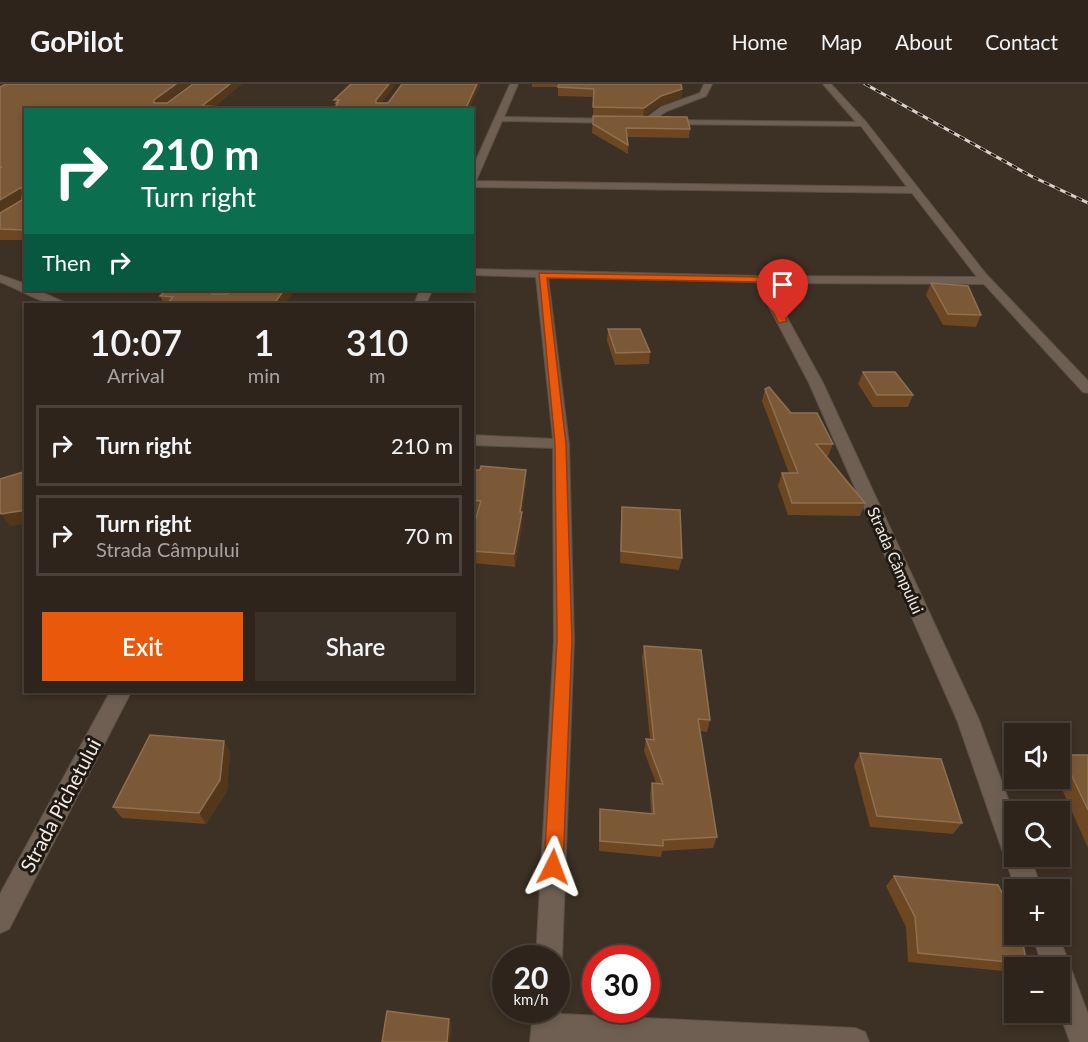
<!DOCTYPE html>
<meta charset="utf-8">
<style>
body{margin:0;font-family:Lato,sans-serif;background:#3a3028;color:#f1f3f6;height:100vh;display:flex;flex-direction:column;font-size:22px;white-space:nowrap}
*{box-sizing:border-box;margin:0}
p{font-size:20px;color:#a7a4a3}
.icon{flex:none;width:33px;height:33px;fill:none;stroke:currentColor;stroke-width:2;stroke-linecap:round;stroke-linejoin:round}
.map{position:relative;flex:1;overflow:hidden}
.side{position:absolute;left:24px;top:219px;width:450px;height:390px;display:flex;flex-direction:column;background:#2e241b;border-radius:0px;box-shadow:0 3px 9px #0003,0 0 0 2px #49413a}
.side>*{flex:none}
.top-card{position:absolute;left:24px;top:24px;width:450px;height:183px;border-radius:0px;box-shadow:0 3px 9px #0003,0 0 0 2px #49413a;background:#0b6e4f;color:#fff;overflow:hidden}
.controls{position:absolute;left:1004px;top:639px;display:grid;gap:12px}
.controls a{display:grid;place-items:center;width:66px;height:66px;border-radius:0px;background:#2e241b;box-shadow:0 3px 9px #0003,0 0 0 2px #49413a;font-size:30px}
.speed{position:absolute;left:492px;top:861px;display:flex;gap:12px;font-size:30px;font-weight:700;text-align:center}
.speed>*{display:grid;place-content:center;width:78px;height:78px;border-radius:50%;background:#2e241b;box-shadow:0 3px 9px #0003,0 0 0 2px #49413a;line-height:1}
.speed small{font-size:15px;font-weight:400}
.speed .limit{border:9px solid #d22;background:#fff;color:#111}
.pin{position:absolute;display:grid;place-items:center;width:51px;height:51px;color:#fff;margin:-62px -26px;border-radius:50% 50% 50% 0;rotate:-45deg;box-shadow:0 0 6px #0007}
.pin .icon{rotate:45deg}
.me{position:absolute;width:66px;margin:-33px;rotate:3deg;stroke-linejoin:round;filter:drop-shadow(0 0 4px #0008)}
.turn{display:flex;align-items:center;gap:21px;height:126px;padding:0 18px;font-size:27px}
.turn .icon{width:78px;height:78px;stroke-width:2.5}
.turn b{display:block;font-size:42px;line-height:51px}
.then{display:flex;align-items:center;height:57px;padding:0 18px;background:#0003;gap:12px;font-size:22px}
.eta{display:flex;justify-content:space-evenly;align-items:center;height:102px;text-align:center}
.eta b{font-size:36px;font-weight:600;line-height:42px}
.cta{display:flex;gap:12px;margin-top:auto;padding:12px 18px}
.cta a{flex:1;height:69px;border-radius:0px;background:#ea580c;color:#fff;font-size:24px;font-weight:600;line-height:69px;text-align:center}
.cta a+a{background:#3a3028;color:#f1f3f6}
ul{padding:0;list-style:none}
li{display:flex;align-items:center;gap:18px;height:81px;margin:0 12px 9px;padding:0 6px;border:3px solid #49413a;border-radius:0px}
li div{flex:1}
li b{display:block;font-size:22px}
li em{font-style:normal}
header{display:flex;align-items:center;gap:36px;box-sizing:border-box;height:84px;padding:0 30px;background:#2e241b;border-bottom:2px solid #49413a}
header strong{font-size:28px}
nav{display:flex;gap:33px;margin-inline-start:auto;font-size:21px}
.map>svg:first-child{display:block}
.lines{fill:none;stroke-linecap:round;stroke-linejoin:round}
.minor-casing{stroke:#5a4f45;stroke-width:2}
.minor{fill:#6e5f52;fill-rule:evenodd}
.rail-casing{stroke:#dbd1ca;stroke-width:3}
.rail{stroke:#1f1914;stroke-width:2;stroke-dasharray:6;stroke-linecap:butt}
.wall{fill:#6c4722}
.shaded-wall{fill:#53371a}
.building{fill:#7b5937;stroke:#8e7052;stroke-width:1.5}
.route{fill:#ea580c;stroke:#983908;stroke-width:1.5}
.labels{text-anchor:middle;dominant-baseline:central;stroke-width:6;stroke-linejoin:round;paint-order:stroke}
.street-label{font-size:16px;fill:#f3eae3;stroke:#1f1914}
.near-street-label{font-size:20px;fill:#f3eae3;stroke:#1f1914}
</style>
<header>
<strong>GoPilot</strong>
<nav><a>Home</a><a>Map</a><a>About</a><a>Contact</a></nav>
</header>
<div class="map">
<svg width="1088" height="958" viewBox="0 0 1088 958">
<rect width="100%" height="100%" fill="#3d3024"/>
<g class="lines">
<defs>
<path id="minor" d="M510,0h8l-14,33 111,2 4,2 -4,2 -113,-2 -26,60 431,6 -46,-61 -197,-2 -4,-2 4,-2 192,2 -33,-38h8l35,38 120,152 102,107v12l-5,-1 -99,-108 -216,-1 55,100 156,337 35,95v41h16l12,34h-26l-59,-170 -148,-337 -53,-101 -208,-5 21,167 5,196 -12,318 -6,10v-10h-20l18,-318 -1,-192 -81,-3v-10l81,4 -17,-162 -64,-2v-6l288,7 217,1 -65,-84 -440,-6v-18z
M704,0h8l-6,12 -39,15 -18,12 -7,-2 19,-14 39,-14z
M0,191l26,9v6h11l31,14c-24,3 -46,-14 -68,-22z
M420,206h12l-6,14h-12z
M110,608h21l-122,237 -9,4v-39z
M1032,850h26l30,80v28h-18l-11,-31v-43h-16z
M556,916l5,14 294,14 10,4 4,10h-339l3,-32h23z"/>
</defs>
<!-- minor casing -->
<use href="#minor" class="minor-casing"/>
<!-- minor -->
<use href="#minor" class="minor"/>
<defs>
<path id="rail" d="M865,0l166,92 57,27"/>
</defs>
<!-- rail casing -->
<use href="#rail" class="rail-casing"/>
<!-- rail -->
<use href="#rail" class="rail"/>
</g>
<!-- wall -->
<path class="wall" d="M190,0l-26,19h3l26,-19h49l-28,23 -188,3v130h-26v-153z
M532,0h149l1,5 -1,9 -21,7 -16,11 46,13 -1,9 -62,-1 1,8v9l-36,-21 2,-36 -36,-1v-9h-26z
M931,199l50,32 -5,12 -33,-2 -17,-30z
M224,210l61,10h-121l-4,-8z
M608,245l42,23 -1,12 -34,1 -8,-24z
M863,288l50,23 -5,12h-35l-15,-23z
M765,305l26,24 42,31 -5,12h-2l39,47 -5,13 -72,-1 -10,-29 4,-13h7l-27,-72z
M472,386h54v12l-4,30v13l-7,42 -43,-4v-32l6,-18h-6z
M622,423l60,51 -3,12 -59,-7 1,-43z
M644,562l66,74 -3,12 -7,-1 17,106 -4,11 -51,3 -1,6 -62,-6v-31l1,-11 51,5 -1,-20 2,-11h4l-12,-32 2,-12 4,1 -8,-82z
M224,657l6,12 -3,38 -21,33 -84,-6 -9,-11z
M860,669l102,70 -9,11 -83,-7 -16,-62z
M1062,671h26v93l-31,-70h2v-20z
M894,792l133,88 -6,4h-7v4l-106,-10 -2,-35 -20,-41z"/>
<!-- shaded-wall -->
<path class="shaded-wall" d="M176,0h14l-33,24 -3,-5v-3z
M230,0h12l-31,26 -9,-4z
M389,0h7l-19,25 -1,-9z
M477,0h4l-12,26h-4z
M682,5l-1,9 -21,7 -17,12 1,-9 17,-12z
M20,104l5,10 -25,15v-13z
M213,206h15l-13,12 -3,-8v-3z
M284,206h11l-10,14h-11z
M526,386v12l-4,30v13l-7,42 -1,-13z
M26,426v14l-16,2 -9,-12z
M224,657l6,12 -3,38 -21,33 -7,-11z
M449,935l3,8 -2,15h-3z"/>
<!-- building -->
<path class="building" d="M6,0h170l-22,16v3h13l26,-19h37l-28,22 17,1 -4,3h-189v120l-26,-1v-16l22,-13 1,-12h-3l-20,12v-32l2,-1h-2v-80z
M351,0h38l-13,16v3h12l14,-19h75l-12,26h-132l5,-7h-2l3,-3h-5z
M559,0h122l1,5 -21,7 -17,12 -51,-1 1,-18 -36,-2z
M593,32l94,1 3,12 -64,-1 2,17 -35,-21z
M931,199l37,3 13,29 -33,-1z
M166,206h47l-1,1v3h15l5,-4h52l-10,14h-107l6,-7 -13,-1z
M608,245h32l10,23 -34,1z
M863,288h32l18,23h-36z
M769,303l22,26h26l16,31h-17l49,59h-73l-10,-30h16l-33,-84z
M481,382l45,4 -6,42h2l-8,42 -42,-3v-20l9,-30 -9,-1v-30h8z
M26,387v39l-25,4 -1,-4v-31z
M622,423l58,3 2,48 -61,-7z
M644,562l57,4 9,70 -12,-1 19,118 -54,3v6l-63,-5v-32l54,5 -2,-31 11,1 -17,-45 8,1z
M150,651l74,6 -4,39 -21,33 -86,-6z
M860,669l81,6 21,64 -85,-7z
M1062,671h26v55z
M894,792l104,9 16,30v19h7l6,30 -109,-11 -3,-36z
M387,927l62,8 -2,23h-65z"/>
<!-- route -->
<path class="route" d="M539,189l221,4 5,2 22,42 -8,2 -22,-41 -210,-4 19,166 6,196 -9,227 -3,7 -7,3 -6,-3 -3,-7 13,-227 -2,-196z"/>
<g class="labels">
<!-- street labels -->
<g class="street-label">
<text transform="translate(896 476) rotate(66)">Strada Câmpului</text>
</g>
<!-- near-street labels -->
<g class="near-street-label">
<text transform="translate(60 721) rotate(-62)">Strada Pichetului</text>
</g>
</g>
</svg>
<div class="controls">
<a><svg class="icon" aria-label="sound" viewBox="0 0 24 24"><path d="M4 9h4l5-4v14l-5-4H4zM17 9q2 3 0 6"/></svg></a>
<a><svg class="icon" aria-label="search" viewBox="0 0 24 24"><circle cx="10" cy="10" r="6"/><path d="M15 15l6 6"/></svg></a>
<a>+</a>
<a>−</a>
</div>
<div class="speed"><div>20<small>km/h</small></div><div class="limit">30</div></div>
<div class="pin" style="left:783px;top:237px;background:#d93025"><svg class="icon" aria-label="arrive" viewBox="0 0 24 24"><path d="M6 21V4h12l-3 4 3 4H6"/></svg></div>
<svg class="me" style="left:553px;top:783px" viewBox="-20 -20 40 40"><path d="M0-17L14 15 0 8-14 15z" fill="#ea580c" stroke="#fff" stroke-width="4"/></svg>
<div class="top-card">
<div class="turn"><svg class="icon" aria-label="right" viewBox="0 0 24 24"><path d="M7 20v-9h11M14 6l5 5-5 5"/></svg><div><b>210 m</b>Turn right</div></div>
<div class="then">Then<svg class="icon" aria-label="right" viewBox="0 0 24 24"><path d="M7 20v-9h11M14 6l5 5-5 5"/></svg></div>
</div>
<section class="side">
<div class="eta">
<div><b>10:07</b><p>Arrival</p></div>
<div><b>1</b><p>min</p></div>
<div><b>310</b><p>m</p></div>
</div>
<ul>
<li><svg class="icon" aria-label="right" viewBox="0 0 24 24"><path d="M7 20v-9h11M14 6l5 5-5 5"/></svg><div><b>Turn right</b></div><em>210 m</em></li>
<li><svg class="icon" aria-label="right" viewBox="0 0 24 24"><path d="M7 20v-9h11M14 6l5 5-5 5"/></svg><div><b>Turn right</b><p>Strada Câmpului</p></div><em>70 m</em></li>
</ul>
<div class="cta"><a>Exit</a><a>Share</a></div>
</section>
</div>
